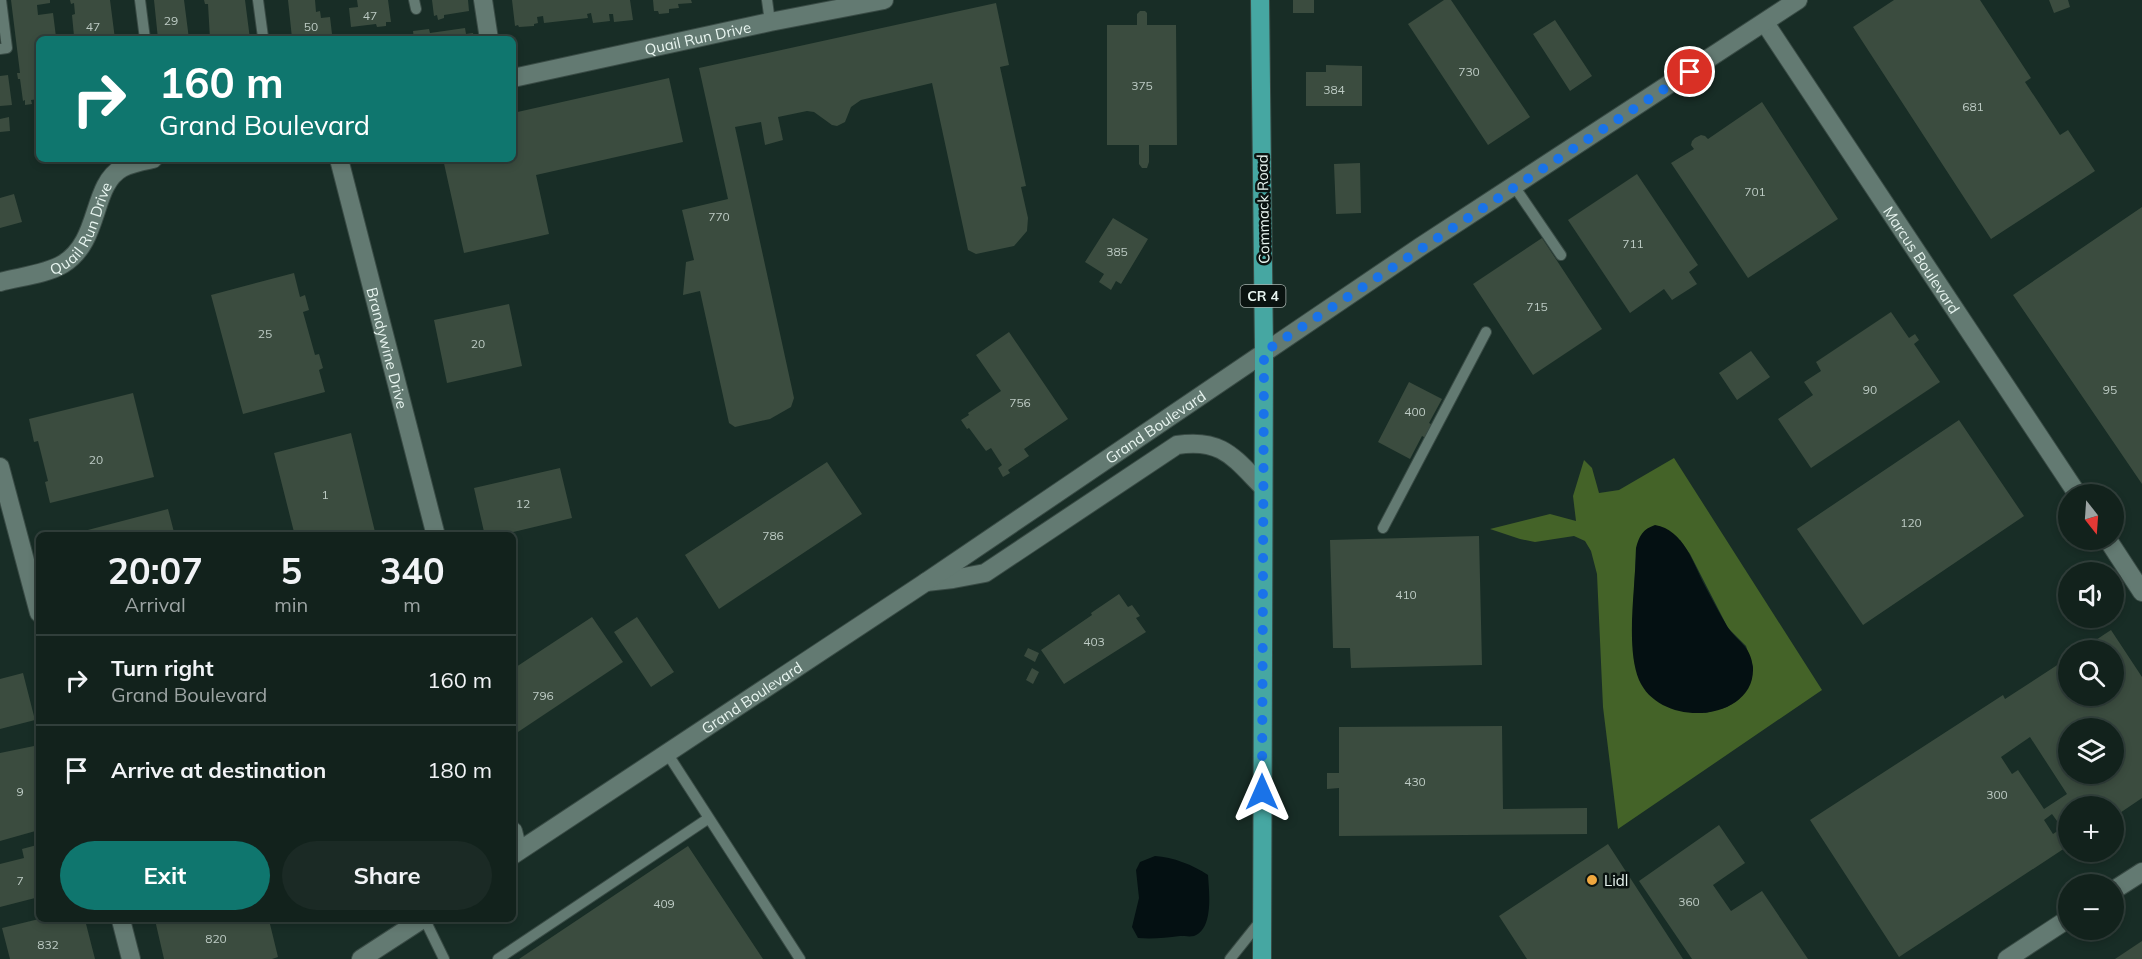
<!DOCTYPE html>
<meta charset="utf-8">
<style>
body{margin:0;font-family:Mulish,sans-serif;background:#1b2a25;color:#f1f3f6;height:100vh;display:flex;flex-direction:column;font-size:22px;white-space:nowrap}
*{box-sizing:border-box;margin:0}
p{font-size:20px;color:#9ca4a3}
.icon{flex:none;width:33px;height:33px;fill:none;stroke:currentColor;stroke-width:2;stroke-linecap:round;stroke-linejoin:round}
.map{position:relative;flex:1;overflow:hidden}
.details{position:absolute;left:36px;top:532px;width:480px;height:390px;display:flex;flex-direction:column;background:#12221c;border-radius:9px;box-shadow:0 3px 9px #0003,0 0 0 2px #313f3b}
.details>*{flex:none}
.banner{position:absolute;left:36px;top:36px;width:480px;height:126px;border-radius:9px;box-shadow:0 3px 9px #0003,0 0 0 2px #313f3b;background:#0f766e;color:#fff;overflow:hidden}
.needle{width:39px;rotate:163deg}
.controls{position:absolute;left:2058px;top:484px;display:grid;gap:12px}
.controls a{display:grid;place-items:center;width:66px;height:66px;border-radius:50%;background:#12221c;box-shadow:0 3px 9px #0003,0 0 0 2px #313f3b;font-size:30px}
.pin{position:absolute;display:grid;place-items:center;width:51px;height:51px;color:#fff;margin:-26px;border:3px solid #fff;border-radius:50%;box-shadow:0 2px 6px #0007}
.me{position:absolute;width:66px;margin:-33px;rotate:0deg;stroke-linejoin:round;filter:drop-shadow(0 0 4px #0008)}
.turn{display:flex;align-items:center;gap:21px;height:126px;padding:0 24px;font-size:27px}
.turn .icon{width:78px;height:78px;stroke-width:2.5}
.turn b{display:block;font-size:42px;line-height:51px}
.eta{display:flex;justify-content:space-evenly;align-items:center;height:102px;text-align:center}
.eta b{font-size:36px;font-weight:700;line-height:42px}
.action{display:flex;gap:12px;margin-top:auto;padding:12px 24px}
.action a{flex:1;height:69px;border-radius:36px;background:#0f766e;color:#fff;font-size:24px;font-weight:700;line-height:69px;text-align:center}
.action a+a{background:#1b2a25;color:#f1f3f6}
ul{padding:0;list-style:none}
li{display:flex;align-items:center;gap:18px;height:90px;padding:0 24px;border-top:2px solid #313f3b}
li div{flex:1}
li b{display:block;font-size:22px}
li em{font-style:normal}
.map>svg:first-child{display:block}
.forest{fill:#446328;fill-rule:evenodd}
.water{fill:#041012}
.building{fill:#3b4c3f;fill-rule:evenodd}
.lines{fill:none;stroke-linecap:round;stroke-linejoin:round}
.lane-casing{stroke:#394b45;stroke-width:12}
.street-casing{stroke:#394b45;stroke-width:20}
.secondary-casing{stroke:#394b45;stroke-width:20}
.primary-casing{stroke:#394b45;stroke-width:20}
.lane{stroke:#637a72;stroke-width:10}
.street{stroke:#637a72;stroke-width:18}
.secondary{stroke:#637a72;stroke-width:18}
.primary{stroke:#46a7a2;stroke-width:18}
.route{stroke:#1a73e8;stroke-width:10;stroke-dasharray:0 18}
.poi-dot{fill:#efa73e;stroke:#0a1310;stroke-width:2}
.labels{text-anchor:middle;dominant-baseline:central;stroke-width:5;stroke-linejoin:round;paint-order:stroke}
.number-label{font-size:12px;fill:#bdcbc4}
.shield{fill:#0a1310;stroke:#a5b1ad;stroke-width:1.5}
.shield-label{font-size:14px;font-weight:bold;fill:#e8f5f0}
.street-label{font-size:15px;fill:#e8f5f0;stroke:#0a1310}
.poi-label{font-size:15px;fill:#e8f5f0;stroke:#0a1310;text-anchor:start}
</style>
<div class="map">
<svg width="2142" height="959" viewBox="0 0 2142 959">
<rect width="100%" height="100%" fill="#182d26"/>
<!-- forest -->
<path class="forest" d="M1674,458l148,232 -204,139 -15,-122 -6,-133 -6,-23 -6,-10 -11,-5 -39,6 -15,-3 -30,-10 60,-15 26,7 -3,-25 11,-36 8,8 7,25 20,-3zM1680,540l10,14 38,74 18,18 7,21 -3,17 -12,16 -11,7 -22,6 -65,-32 -8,-44 4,-89z"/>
<!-- water -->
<path class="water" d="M1655,525c29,5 38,38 50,61 7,13 14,27 22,40 10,16 24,19 26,42 2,53 -92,62 -114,12 -14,-34 -3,-95 -3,-132 3,-12 7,-19 19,-23z
M1155,856c18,1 38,9 53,19 1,16 6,54 -14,61 -4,1 -10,0 -14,0 -15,2 -28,3 -42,2l-6,-11 7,-29 -3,-28 4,-8z"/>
<!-- building -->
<path class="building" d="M11,0h39v3l-13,2 1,10 15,-2 3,24 -17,2v60l-8,1 1,4 -7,1v-5l-2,1 -3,-22h-2l-1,-6h3z
M70,0h40l5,39h-38v-3h-3l-2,-21 3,-1 -1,-11 -3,1z
M154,0h30l5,39h-31z
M204,0h41l5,39h-40l-2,-35h-3z
M288,0h27l1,12 4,-1 1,7 9,-1 2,17 -26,3 1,2 -15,-1z
M357,0h31l3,22h-5v4l-9,1 -1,-3 -25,3 -2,-19 9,-1z
M432,0h36l1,11 -25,4v3l-6,2 -1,-5 -3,1z
M512,0h118l3,20 -19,2 -1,-8h-4l1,7 -17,2 -2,-10 -4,1 1,4 -44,5 -1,-7 -6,1 1,6 -4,1v2l-15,1 -1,-2 -3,1z
M653,0h38l1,3 -14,1 1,4 -10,1v4l-10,1 -1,-3h-4z
M1293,0h21v13h-21z
M1444,0h7l79,117 -42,28 -80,-121z
M1894,0h86l51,78 -6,4 35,53 8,-5 27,41 -104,68 -138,-212z
M2049,0h19l2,7 -16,6z
M996,3l13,62 -9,2 26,119 -5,1 7,31 -1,13 -13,15 -38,8 -8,-4 -36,-167 -71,17 -10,7 -6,15 -8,4 -5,-1 -18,-13 -7,-1 -29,6 5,23 -18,5 -4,-23 -26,5 59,271 -3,9 -21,12 -35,8 -6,-4 -29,-132 -17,4 3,-33 8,-2 -12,-50 46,-11 -29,-131z
M1140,11h5l2,2v12h29l1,120h-28v17l-2,6h-5l-3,-4v-19h-32v-120h30v-11z
M1555,20l37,56 -22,15 -37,-57z
M465,28l1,6 7,-1 1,6h-60l-1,-8 16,-2 1,4z
M1326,65l36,1v40h-56v-34h20z
M8,75l4,30 -12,1v-30z
M669,78l14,64 -147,33 13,59 -85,19 -21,-94h70v-46z
M1762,102l76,117 -90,59 -77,-115 23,-14 -3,-4 1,-4 3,-3 6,-3 4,1 3,3z
M9,117l1,14 -10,1v-13z
M1360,163l1,50 -25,1 -2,-50z
M1637,174l61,91 -9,7 8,12 -25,16 -8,-11 -34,24 -62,-93z
M14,194l8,28 -22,6v-30z
M2142,207v277l-129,-189z
M1113,218l35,21 -27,45 -5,-3 -5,9 -12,-8 5,-8 -19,-12z
M1542,238l60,91 -69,46 -60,-91z
M294,273l6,24 5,-2 4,15 -6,2 12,43 4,-1 4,14 -4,2 6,22 -82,22 -32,-119z
M509,304l13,62 -75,17 -13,-63z
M1891,312l18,26 6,-4 4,6 -5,4 26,38 -129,86 -33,-49 35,-24 -9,-13 17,-11 -5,-9z
M1009,332l59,87 -44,30 5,7 -21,14 2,3 -7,4 -5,-9 4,-3 -11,-17 -5,3 -17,-23 -2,1 -6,-9 8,-5 -1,-2 33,-22 -25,-36z
M1751,351l19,26 -33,23 -18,-27z
M1409,382l33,17 -13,24 12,6 -7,13 -12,-6 -12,23 -32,-17z
M133,393l21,84 -104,26 -5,-21 3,-1 -10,-40 -4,1 -5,-23z
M1959,420l65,96 -161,109 -66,-96z
M351,433l25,103h-81l-21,-83z
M827,462l35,52 -143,95 -34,-54z
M560,468l12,50 -76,18h-11l-11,-48z
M168,509l7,27h-90l-1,-5z
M1479,536l3,129 -131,3 -1,-20h-17l-3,-108z
M1119,594l9,13 4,-2 8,11 -4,2 10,14 -82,52 -23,-34 51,-35 -1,-2z
M592,617l31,45 -105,70 -5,-12v-51z
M637,617l37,55 -23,15 -37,-55z
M2111,630l31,47v121l-28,19v-10h-46v39l-169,111 -89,-137 193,-125 2,4 63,-41v38h46v-45h-35zM2068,729h46v45h-46zM2030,737l37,57 -23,15 -26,-39 -6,4 -11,-17zM2052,814l10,14 -9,6 -9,-14z
M1028,648l11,5 -4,9 -11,-6z
M1032,668l7,4 -6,12 -7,-4z
M23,673l12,47 -35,9v-50z
M1502,726l1,83 84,-1v26l-248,2v-48l-12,1v-16h12v-46z
M39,745v85l-39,11v-88z
M1719,825l26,38 -32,22 18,26 31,-20 46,68h-116l-53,-78z
M1608,844l75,115h-156l-28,-43z
M37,845l2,52 -39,10v-43l24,-6 -2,-9z
M688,846l75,113h-244z
M39,919l46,1 10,39h-85l-8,-31z
M155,920h114l9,37 -6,2h-108z
M2142,941v18h-27z"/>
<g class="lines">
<defs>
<path id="lane" d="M140,0l5,39
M258,0l5,37
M414,0l2,9
M767,0l3,22
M0,49l7,-1 -6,-48
M1514,186l47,69
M1383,528l103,-196
M667,753l133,206
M425,920l19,39
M498,959l211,-141
M1230,959l32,-40"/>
<g id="street">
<path d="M483,0l6,39"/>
<path id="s1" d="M1765,23l313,472"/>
<path id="s2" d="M513,78l257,-56 114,-22"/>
<path id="s3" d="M339,159l97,377"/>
<path id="s4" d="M0,282c18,-5 47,-8 63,-18 38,-23 28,-79 59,-96 9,-5 21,-7 31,-9"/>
<path d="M0,467l39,146"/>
<path d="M2108,540l34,52"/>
<path d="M926,582l27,-3 32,-6 192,-128c45,-7 57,13 86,42"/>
<path d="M513,831l5,20"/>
<path d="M2114,890l28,-18"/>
<path d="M121,920l10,39"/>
<path d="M2007,959l61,-40"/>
</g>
<g id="secondary">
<path id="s5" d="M513,855l413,-273 494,-335 378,-247"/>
<path d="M361,959l60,-39"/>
</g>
<path id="primary" d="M1260,0l4,352 -2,607"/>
</defs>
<!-- lane casing -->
<use href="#lane" class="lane-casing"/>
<!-- street casing -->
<use href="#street" class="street-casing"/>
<!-- secondary casing -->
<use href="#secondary" class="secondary-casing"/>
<!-- primary casing -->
<use href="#primary" class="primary-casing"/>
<!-- lane -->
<use href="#lane" class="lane"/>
<!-- street -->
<use href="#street" class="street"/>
<!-- secondary -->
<use href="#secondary" class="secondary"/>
<!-- primary -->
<use href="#primary" class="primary"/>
</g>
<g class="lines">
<!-- route -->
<path class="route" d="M1262,792l2,-440 426,-280"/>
</g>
<!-- markers -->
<circle class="poi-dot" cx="1592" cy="880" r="6"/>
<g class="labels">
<!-- number labels -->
<g class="number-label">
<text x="370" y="15">47</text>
<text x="171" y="20">29</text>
<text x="93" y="26">47</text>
<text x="311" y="26">50</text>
<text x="1469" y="71">730</text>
<text x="1142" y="85">375</text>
<text x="1334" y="89">384</text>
<text x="1973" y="106">681</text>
<text x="1755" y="191">701</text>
<text x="719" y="216">770</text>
<text x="1633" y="243">711</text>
<text x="1117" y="251">385</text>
<text x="1537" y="306">715</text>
<text x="265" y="333">25</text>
<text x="478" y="343">20</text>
<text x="1870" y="389">90</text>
<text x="2110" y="389">95</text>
<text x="1020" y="402">756</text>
<text x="1415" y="411">400</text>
<text x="96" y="459">20</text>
<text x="325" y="494">1</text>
<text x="523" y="503">12</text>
<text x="1911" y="522">120</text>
<text x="773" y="535">786</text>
<text x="1406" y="594">410</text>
<text x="1094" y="641">403</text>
<text x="543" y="695">796</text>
<text x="1415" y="781">430</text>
<text x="20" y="791">9</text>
<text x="1997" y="794">300</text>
<text x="20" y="880">7</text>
<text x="1689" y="901">360</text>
<text x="664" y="903">409</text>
<text x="216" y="938">820</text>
<text x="48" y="944">832</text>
</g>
<!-- shield labels -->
<rect class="shield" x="1240.5" y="285" width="45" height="22" rx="4.5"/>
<g class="shield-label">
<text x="1263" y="296">CR 4</text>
</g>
<!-- street labels -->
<g class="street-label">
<text stroke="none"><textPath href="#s2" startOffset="189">Quail Run Drive</textPath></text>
<text transform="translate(1263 209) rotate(-91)">Commack Road</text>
<text stroke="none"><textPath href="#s4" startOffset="106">Quail Run Drive</textPath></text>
<text stroke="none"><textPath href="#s1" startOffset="284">Marcus Boulevard</textPath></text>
<text stroke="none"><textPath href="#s3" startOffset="195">Brandywine Drive</textPath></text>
<text stroke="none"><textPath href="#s5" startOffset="772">Grand Boulevard</textPath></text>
<text stroke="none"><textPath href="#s5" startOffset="286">Grand Boulevard</textPath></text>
</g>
<!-- poi labels -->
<g class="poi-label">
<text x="1604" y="880">Lidl</text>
</g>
</g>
</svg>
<div class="controls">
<a><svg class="needle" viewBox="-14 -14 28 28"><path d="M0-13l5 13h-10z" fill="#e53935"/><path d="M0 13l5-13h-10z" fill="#9ca4a3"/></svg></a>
<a><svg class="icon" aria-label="sound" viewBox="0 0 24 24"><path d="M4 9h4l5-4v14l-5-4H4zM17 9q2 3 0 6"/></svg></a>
<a><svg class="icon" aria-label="search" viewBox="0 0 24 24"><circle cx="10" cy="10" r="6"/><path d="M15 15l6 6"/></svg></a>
<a><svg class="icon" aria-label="layers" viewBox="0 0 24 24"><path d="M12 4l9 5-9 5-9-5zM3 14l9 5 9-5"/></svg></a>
<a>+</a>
<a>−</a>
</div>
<div class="pin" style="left:1690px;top:72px;background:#d93025"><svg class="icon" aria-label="arrive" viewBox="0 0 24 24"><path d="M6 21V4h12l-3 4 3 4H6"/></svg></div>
<svg class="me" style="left:1262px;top:792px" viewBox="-20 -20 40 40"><path d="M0-17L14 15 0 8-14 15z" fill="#1a73e8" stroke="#fff" stroke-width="4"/></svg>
<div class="banner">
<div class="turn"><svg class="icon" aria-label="right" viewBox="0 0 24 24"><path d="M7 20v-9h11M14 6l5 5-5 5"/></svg><div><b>160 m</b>Grand Boulevard</div></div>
</div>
<section class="details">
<div class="eta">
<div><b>20:07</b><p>Arrival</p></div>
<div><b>5</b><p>min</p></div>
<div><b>340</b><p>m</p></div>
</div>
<ul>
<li><svg class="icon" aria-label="right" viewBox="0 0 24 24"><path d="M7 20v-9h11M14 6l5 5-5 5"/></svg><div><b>Turn right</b><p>Grand Boulevard</p></div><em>160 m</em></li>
<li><svg class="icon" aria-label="arrive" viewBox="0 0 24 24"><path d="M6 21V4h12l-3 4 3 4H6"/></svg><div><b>Arrive at destination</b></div><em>180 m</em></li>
</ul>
<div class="action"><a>Exit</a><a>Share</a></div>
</section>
</div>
